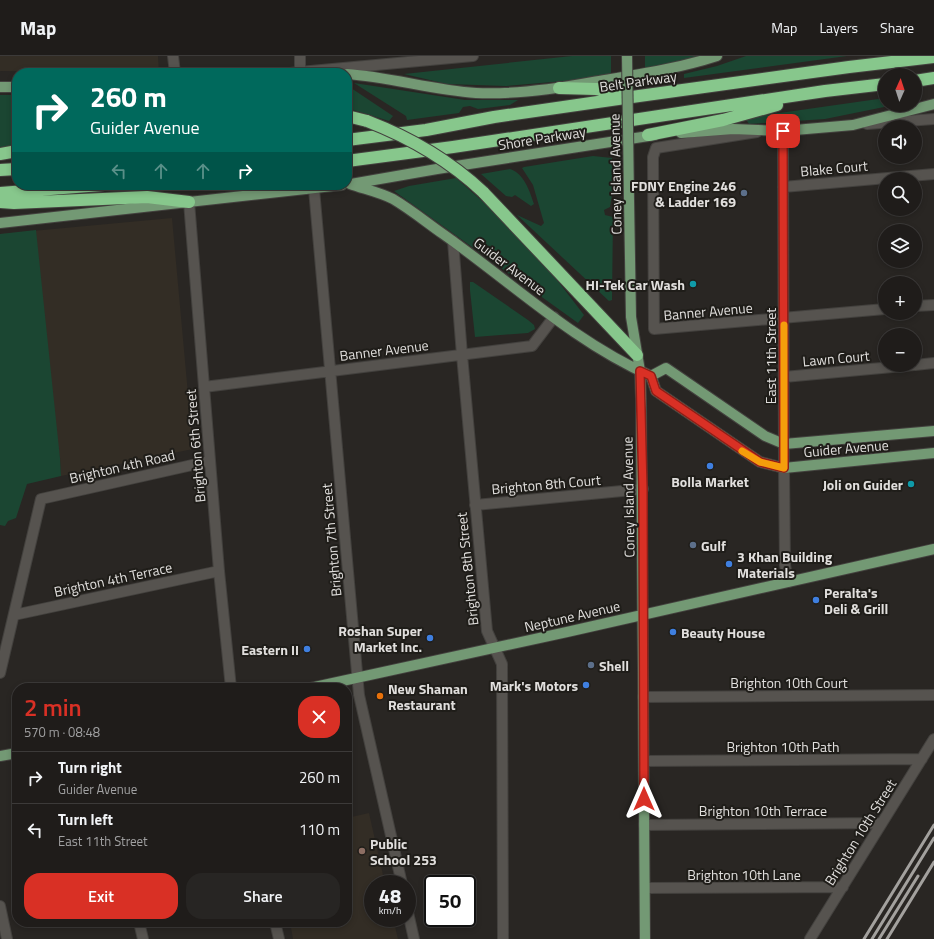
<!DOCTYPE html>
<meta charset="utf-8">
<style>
body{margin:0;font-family:"Titillium Web",sans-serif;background:#272523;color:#f1f3f6;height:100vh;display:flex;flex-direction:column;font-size:15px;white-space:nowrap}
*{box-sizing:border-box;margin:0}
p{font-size:13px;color:#a1a1a2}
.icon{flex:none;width:22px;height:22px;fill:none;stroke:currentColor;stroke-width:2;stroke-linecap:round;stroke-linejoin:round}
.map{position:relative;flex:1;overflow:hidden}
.details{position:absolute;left:12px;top:627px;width:340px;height:244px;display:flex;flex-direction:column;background:#1f1c1a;border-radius:16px;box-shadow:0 2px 6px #0003,0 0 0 1px #3c3a39}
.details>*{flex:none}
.hud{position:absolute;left:12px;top:12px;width:340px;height:122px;border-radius:16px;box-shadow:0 2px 6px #0003,0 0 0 1px #3c3a39;background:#00695c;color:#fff;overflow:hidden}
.needle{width:26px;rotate:3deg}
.fabs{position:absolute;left:878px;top:12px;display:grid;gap:8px}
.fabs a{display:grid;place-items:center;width:44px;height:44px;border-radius:50%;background:#1f1c1a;box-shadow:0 2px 6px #0003,0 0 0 1px #3c3a39;font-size:20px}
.speed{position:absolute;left:364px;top:819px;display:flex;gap:8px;font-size:20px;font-weight:700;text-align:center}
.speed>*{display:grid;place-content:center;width:52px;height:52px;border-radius:50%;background:#1f1c1a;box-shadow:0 2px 6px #0003,0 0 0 1px #3c3a39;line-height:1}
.speed small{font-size:10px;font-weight:400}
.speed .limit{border:2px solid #111;border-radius:6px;background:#fff;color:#111}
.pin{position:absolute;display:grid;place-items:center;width:34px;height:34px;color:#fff;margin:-17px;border-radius:8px;box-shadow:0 2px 6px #0006}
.me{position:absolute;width:44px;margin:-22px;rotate:0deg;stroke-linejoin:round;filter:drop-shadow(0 0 3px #0008)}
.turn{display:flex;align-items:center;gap:14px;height:84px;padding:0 12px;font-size:18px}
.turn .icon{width:52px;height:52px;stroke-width:2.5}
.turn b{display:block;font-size:28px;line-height:34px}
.lanes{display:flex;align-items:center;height:38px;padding:0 12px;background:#0003;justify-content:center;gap:20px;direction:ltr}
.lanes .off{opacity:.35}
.round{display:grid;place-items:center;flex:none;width:42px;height:42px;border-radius:16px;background:#272523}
.overview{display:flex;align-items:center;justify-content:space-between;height:68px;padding:0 12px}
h1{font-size:24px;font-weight:600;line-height:30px;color:#d93025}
.primary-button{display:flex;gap:8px;margin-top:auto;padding:8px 12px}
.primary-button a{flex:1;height:46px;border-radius:16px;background:#d93025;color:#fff;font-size:16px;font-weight:600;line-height:46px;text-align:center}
.primary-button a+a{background:#272523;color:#f1f3f6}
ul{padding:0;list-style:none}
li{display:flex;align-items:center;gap:12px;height:52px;padding:0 12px;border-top:1px solid #3c3a39}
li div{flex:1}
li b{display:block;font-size:15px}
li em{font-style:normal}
header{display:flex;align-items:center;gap:24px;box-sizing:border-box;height:56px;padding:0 20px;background:#1f1c1a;border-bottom:1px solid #3c3a39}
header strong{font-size:19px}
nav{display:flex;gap:22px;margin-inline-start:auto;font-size:14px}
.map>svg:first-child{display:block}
.built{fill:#332d25}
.green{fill:#1b4632}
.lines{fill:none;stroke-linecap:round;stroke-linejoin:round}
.minor-casing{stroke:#43413e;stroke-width:12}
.major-casing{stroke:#43413e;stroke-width:12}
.highway-casing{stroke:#43413e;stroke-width:14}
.minor{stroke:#56534f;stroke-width:10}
.major{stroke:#739974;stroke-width:10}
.highway{stroke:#87c78c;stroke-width:12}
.rail{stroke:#a3a19e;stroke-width:3}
.major-bridge-casing{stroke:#43413e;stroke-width:12;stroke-linecap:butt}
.highway-bridge-casing{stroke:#43413e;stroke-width:14;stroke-linecap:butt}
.major-bridge{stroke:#739974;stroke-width:10}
.highway-bridge{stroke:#87c78c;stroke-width:12}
.route-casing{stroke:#8d1f18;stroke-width:10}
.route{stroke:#d93025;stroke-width:7}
.slow{stroke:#f59e0b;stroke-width:7}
.service-dot{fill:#5c6f8a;stroke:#1f1d19;stroke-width:1.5}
.culture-dot{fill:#0f9aa8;stroke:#1f1d19;stroke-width:1.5}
.shop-dot{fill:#3f7fe0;stroke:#1f1d19;stroke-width:1.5}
.food-dot{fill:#e8710a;stroke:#1f1d19;stroke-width:1.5}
.education-dot{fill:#8d6e63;stroke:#1f1d19;stroke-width:1.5}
.labels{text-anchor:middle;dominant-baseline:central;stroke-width:4;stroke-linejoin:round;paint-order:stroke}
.street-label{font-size:14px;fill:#e1dfdd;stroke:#1f1d19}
.poi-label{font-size:14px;font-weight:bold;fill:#e1dfdd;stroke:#1f1d19;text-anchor:start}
</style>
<header>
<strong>Map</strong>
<nav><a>Map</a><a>Layers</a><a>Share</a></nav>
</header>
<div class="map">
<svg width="934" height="883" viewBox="0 0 934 883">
<rect width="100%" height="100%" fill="#292623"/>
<!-- built -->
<path class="built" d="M0,0h158l1,17 -159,-2z
M172,162l21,231 -132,27 -1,-18 -60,-224z
M369,757l16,71h-12v34h20l5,21h-105l-3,-17h57v-104z"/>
<!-- green -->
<path class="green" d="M572,0h39v21l-105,9 -59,-2 -43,-10z
M645,0h61l-61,16z
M746,0h101l-163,22v-4l33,-8z
M354,27l111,17h53l-8,5 -32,4 -8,-3 -7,1 -4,6 -52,7 -1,-4z
M347,30h1l45,30 -4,5 -42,-13z
M0,39h17v51l-17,2z
M885,42v7h9l-69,14 -76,5 -4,-6z
M593,100l19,2 1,30 -3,19 -6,3 1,5 8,2 -1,83 -3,1 -92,-86 24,11 3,-3 -11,-38 -11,-17 2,-1z
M510,113c14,4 20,23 24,35l-3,2 -16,-11 -3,2 -6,-1 -25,-22z
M456,122l34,30 54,55 40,52 -6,8 -184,-132 15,-5z
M36,174l24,228 1,18 -34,8 -11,34 -8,3 -3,5 -5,-1v-291z
M470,226h3l55,38 6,5 1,4 -7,4 -53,4 -5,-47z"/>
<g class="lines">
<defs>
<path id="minor" d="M173,0l2,17
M300,0v16l173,-16
M867,68l67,-5
M783,75l1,337 1,97 3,17
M757,76l-101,16 -3,9 1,172 231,-20
M783,131l151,-13
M314,133l45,506 43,189
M189,146l30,369 12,117
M453,185l9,114 25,276 15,33 1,275
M915,250l19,-1
M915,309l19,-2
M784,321l130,-12
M204,331l328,-41 22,-29
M475,449l168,-16
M14,559l205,-44
M0,617l41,-174 169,-38
M643,641l291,-2
M644,705l278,-2
M644,769l238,-2
M645,832l198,-1
M0,850l7,33
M407,852l7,31
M139,866l4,17
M275,866l4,17
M810,883l124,-200"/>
<path id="major" d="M290,17l10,-1 14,1
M347,18c43,3 85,16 129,19 39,2 79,-4 117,-11 42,-7 84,-13 124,-26
M0,31h17
M681,77l52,-4 50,2 70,-6 81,-21
M350,128c14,5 29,8 43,15 17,10 33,23 50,35 68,48 131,108 208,142l5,15 104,71 24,6 150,-15
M351,128l86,-15 218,-34
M629,143l2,118 9,54 1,28 4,540
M0,167l342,-38
M651,320l15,-8 99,68 19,8 150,-13
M310,632l257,-56 367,-83
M0,700l17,-3"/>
<path id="highway" d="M915,25l19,-3
M559,32l37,1 30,5
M347,60l20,5
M648,79l75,-15 54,-15
M347,84l79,-10 68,-13 145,-21 210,-29 85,-10
M0,98l17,-3
M347,105l106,-14 372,-56 60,-7
M0,114l17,-1
M483,136l154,163
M0,137l101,-8
M0,146l14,1 133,-6 42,5"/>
</defs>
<!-- minor casing -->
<use href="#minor" class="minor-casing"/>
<!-- major casing -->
<use href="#major" class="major-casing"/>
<!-- highway casing -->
<use href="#highway" class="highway-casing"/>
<!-- minor -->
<use href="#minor" class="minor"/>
<!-- major -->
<use href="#major" class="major"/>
<!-- highway -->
<use href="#highway" class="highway"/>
<!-- rail -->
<path class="rail" d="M864,883l70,-114
M872,883l62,-101
M879,883l39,-63
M887,883l47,-77"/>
<defs>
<path id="major-bridge" d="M627,0l2,143"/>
<path id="highway-bridge" d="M367,65c44,17 82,39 116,71"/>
</defs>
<!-- major-bridge casing -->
<use href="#major-bridge" class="major-bridge-casing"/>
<!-- highway-bridge casing -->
<use href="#highway-bridge" class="highway-bridge-casing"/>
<!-- major-bridge -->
<use href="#major-bridge" class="major-bridge"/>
<!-- highway-bridge -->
<use href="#highway-bridge" class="highway-bridge"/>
</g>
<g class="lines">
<defs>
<path id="route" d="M644,743l-1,-310 -3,-118 11,5 5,15 104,71 24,6 -1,-337"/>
</defs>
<!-- route casing -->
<use href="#route" class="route-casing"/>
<!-- route -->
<use href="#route" class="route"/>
<!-- slow -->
<path class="slow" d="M742,395l18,11 24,6v-143"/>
</g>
<!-- markers -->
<g class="service-dot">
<circle cx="744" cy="137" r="4"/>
<circle cx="693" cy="489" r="4"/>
<circle cx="591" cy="609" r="4"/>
</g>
<g class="culture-dot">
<circle cx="693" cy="228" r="4"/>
<circle cx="911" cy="428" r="4"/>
</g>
<g class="shop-dot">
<circle cx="710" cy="410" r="4"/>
<circle cx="729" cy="508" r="4"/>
<circle cx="816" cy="544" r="4"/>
<circle cx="673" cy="576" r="4"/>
<circle cx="430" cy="582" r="4"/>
<circle cx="307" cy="593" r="4"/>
<circle cx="586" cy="629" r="4"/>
</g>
<circle class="food-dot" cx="380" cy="640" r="4"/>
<circle class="education-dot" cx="362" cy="795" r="4"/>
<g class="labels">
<!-- street labels -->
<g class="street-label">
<text transform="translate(638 25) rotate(-8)">Belt Parkway</text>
<text transform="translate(542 82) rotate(-9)">Shore Parkway</text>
<text transform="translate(834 112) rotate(-5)">Blake Court</text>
<text transform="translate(615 118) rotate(-91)">Coney Island Avenue</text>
<text transform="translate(510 210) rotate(37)">Guider Avenue</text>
<text transform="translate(708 255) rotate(-5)">Banner Avenue</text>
<text transform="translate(384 294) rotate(-7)">Banner Avenue</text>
<text transform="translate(770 300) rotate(-90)">East 11th Street</text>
<text transform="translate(836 302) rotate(-5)">Lawn Court</text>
<text transform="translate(195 390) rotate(-95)">Brighton 6th Street</text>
<text transform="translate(846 392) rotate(-5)">Guider Avenue</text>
<text transform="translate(122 410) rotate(-13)">Brighton 4th Road</text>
<text transform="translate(546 428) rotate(-5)">Brighton 8th Court</text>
<text transform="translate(628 441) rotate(-91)">Coney Island Avenue</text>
<text transform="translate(331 484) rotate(-95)">Brighton 7th Street</text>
<text transform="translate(467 513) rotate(-96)">Brighton 8th Street</text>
<text transform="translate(113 523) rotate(-12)">Brighton 4th Terrace</text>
<text transform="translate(572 560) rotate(-13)">Neptune Avenue</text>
<text x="789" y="626">Brighton 10th Court</text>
<text x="783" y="690">Brighton 10th Path</text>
<text x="763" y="754">Brighton 10th Terrace</text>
<text transform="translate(860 776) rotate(-58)">Brighton 10th Street</text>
<text x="744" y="818">Brighton 10th Lane</text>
</g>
<!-- poi labels -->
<g class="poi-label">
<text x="736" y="129" text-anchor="end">FDNY Engine 246<tspan x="736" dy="16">&amp; Ladder 169</tspan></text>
<text x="685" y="228" text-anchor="end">HI-Tek Car Wash</text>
<text x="710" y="425" text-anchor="middle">Bolla Market</text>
<text x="903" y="428" text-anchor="end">Joli on Guider</text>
<text x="701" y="489">Gulf</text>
<text x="737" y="500">3 Khan Building<tspan x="737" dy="16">Materials</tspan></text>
<text x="824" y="536">Peralta's<tspan x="824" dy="16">Deli &amp; Grill</tspan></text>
<text x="422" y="574" text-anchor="end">Roshan Super<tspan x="422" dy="16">Market Inc.</tspan></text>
<text x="681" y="576">Beauty House</text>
<text x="299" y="593" text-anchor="end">Eastern II</text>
<text x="599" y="609">Shell</text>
<text x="578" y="629" text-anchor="end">Mark's Motors</text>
<text x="388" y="632">New Shaman<tspan x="388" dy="16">Restaurant</tspan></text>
<text x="370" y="787">Public<tspan x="370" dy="16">School 253</tspan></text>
</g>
</g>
</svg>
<div class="fabs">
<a><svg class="needle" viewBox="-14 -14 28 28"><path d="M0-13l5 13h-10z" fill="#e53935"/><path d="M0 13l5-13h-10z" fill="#a1a1a2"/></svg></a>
<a><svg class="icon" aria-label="sound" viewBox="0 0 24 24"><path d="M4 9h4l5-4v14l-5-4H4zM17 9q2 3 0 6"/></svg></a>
<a><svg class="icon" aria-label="search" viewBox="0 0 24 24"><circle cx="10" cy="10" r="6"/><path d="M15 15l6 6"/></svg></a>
<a><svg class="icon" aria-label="layers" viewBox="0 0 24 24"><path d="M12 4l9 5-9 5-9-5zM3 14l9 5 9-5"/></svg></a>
<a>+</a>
<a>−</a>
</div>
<div class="speed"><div>48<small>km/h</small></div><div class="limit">50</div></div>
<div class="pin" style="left:783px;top:75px;background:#d93025"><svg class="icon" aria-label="arrive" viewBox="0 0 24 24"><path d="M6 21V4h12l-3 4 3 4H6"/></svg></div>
<svg class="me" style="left:644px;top:743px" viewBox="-20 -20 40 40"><path d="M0-17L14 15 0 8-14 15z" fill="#d93025" stroke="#fff" stroke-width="4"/></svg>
<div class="hud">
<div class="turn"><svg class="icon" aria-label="right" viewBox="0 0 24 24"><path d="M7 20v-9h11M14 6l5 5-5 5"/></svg><div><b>260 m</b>Guider Avenue</div></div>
<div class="lanes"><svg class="icon off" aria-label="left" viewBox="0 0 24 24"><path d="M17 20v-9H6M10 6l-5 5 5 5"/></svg><svg class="icon off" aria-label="ahead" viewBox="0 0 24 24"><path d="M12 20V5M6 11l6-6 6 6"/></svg><svg class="icon off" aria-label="ahead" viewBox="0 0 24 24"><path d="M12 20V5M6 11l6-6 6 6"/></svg><svg class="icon" aria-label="right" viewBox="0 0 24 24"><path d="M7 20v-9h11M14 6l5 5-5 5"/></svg></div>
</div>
<section class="details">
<div class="overview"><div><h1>2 min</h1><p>570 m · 08:48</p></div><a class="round" style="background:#d93025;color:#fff"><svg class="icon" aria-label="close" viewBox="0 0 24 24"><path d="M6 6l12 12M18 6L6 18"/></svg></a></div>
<ul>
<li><svg class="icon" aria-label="right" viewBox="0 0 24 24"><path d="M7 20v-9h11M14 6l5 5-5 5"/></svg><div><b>Turn right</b><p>Guider Avenue</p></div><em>260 m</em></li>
<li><svg class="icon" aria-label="left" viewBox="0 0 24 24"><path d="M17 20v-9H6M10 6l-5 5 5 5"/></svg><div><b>Turn left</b><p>East 11th Street</p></div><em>110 m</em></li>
</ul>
<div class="primary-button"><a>Exit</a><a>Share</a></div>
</section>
</div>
